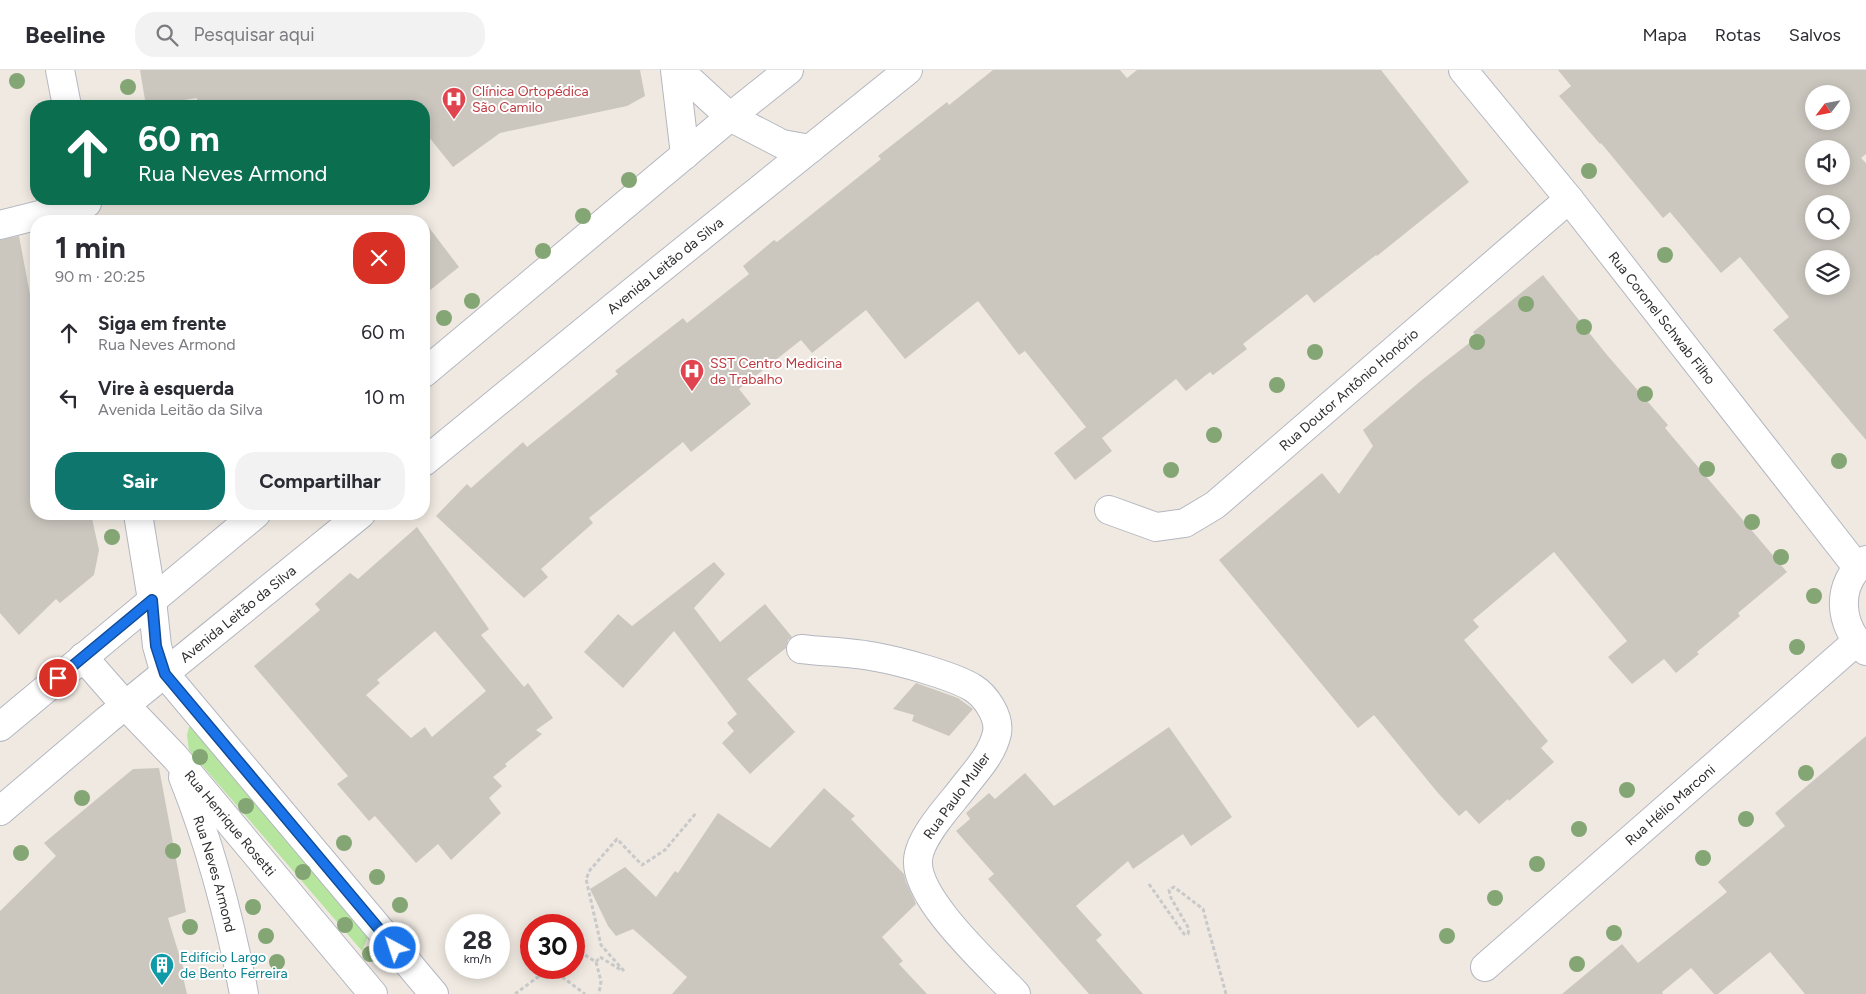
<!DOCTYPE html>
<html lang="pt">
<meta charset="utf-8">
<style>
body{margin:0;font-family:Figtree,sans-serif;background:#f2f2f3;color:#2b2b33;height:100vh;display:flex;flex-direction:column;font-size:19px;white-space:nowrap}
*{box-sizing:border-box;margin:0}
p{font-size:16px;color:#7c7c81}
.icon{flex:none;width:28px;height:28px;fill:none;stroke:currentColor;stroke-width:2;stroke-linecap:round;stroke-linejoin:round}
.map{position:relative;flex:1;overflow:hidden}
.side{position:absolute;left:30px;top:145px;width:400px;height:305px;display:flex;flex-direction:column;background:#fff;border-radius:20px;box-shadow:0 2px 12px #0003}
.side>*{flex:none}
.guide{position:absolute;left:30px;top:30px;width:400px;height:105px;border-radius:20px;box-shadow:0 2px 12px #0003;background:#0b6e4f;color:#fff;overflow:hidden}
.needle{width:32px;rotate:238deg}
.fabs{position:absolute;left:1805px;top:15px;display:grid;gap:10px}
.fabs a{display:grid;place-items:center;width:45px;height:45px;border-radius:50%;background:#fff;box-shadow:0 2px 12px #0003;font-size:25px}
.speed{position:absolute;left:445px;top:844px;display:flex;gap:10px;font-size:25px;font-weight:700;text-align:center}
.speed>*{display:grid;place-content:center;width:65px;height:65px;border-radius:50%;background:#fff;box-shadow:0 2px 12px #0003;line-height:1}
.speed small{font-size:12px;font-weight:400}
.speed .limit{border:8px solid #d22;background:#fff;color:#111}
.pin{position:absolute;display:grid;place-items:center;width:42px;height:42px;color:#fff;margin:-21px;border:2px solid #fff;border-radius:50%;box-shadow:0 1px 5px #0007}
.me{position:absolute;width:55px;margin:-28px;rotate:320deg;stroke-linejoin:round;filter:drop-shadow(0 0 4px #0008)}
.turn{display:flex;align-items:center;gap:18px;height:105px;padding:0 25px;font-size:22px}
.turn .icon{width:65px;height:65px;stroke-width:2.5}
.turn b{display:block;font-size:35px;line-height:42px}
.round{display:grid;place-items:center;flex:none;width:52px;height:52px;border-radius:20px;background:#f2f2f3}
.summary{display:flex;align-items:center;justify-content:space-between;height:85px;padding:0 25px}
h1{font-size:30px;font-weight:700;line-height:38px}
.button{display:flex;gap:10px;margin-top:auto;padding:10px 25px}
.button a{flex:1;height:58px;border-radius:20px;background:#0f766e;color:#fff;font-size:20px;font-weight:700;line-height:58px;text-align:center}
.button a+a{background:#f2f2f3;color:#2b2b33}
ul{padding:0;list-style:none}
li{display:flex;align-items:center;gap:15px;height:65px;padding:0 25px}
li div{flex:1}
li b{display:block;font-size:19px}
li em{font-style:normal}
header{display:flex;align-items:center;gap:30px;box-sizing:border-box;height:70px;padding:0 25px;background:#fff;border-bottom:1px solid #e1e1e2}
header strong{font-size:24px}
nav{display:flex;gap:28px;margin-inline-start:auto;font-size:18px}
.search{width:350px;height:45px;background:#f2f2f3;display:flex;align-items:center;gap:12px;box-sizing:border-box;padding:0 18px;border-radius:20px;color:#7c7c81;font-size:19px}
.map>svg:first-child{display:block}
.green{fill:#b6e59e}
.building{fill:#cbc7bf;fill-rule:evenodd}
.lines{fill:none;stroke-linecap:round;stroke-linejoin:round}
.minor-casing{stroke:#b4b7c1;stroke-width:30}
.path{stroke:#c9c9c9;stroke-width:3;stroke-dasharray:4 2.5;stroke-linecap:butt}
.minor{stroke:#fff;stroke-width:28}
.tree{fill:#84a574}
.route-casing{stroke:#114b97;stroke-width:12}
.route{stroke:#1a73e8;stroke-width:9}
.labels{text-anchor:middle;dominant-baseline:central;stroke-width:4;stroke-linejoin:round;paint-order:stroke}
.health-label{font-size:14px;fill:#be3a42;stroke:#fff;text-anchor:start}
.street-label{font-size:14px;fill:#2e2e2e;stroke:#fff}
.culture-label{font-size:14px;fill:#0d838f;stroke:#fff;text-anchor:start}
</style>
<header>
<strong>Beeline</strong>
<div class="search"><svg class="icon" aria-label="search" viewBox="0 0 24 24"><circle cx="10" cy="10" r="6"/><path d="M15 15l6 6"/></svg>Pesquisar aqui</div>
<nav><a>Mapa</a><a>Rotas</a><a>Salvos</a></nav>
</header>
<div class="map">
<svg width="1866" height="924" viewBox="0 0 1866 924">
<rect width="100%" height="100%" fill="#efe9e1"/>
<!-- green -->
<path class="green" d="M201,656l170,203 -9,22 -173,-201 -2,-15 2,-8z"/>
<!-- building -->
<path class="building" d="M140,0h500l5,26 -18,10 -127,27 -47,34 -29,-36v-25h-226l-1,-8 -51,8z
M993,0h127l7,8 10,-8h244l88,112 -92,74 -1,-1 -62,48 -7,-9 -64,50 4,5 -34,26 -3,-3 -24,19 -10,-12 -74,59 10,13 -37,29 -21,-27 32,-26 -61,-76 -6,4 -41,-54 -73,58 -39,-49 -54,43 -11,-13 -62,49 12,15 -60,48 -8,-10 -94,76 4,5 -52,46 7,8 -24,21 -88,-82 31,-32 4,4 52,-46 4,5 91,-73 -3,-3 68,-53 4,5 62,-49 -6,-8 31,-26 3,2 104,-83 -3,-3 69,-54 2,3z
M1558,0h308v84l-5,4 5,5v277l-93,-110 16,-13 -49,-60 -19,16 -51,-61 -7,6 -62,-75 -1,1 -41,-48 12,-10zM1814,24h27v27h-27zM1814,79h27v27h-27zM1814,134h27v27h-27zM1814,189h27v27h-27z
M424,151l35,46 -35,28z
M19,166l17,90v188h55l8,36 -5,25 -34,28 -4,-4 -37,36 -19,-22v-373z
M1543,205l64,80 61,70 -3,3 122,144 -49,41 2,3 -43,36 2,2 -23,19 -12,-14 -32,25 -24,-27 19,-16 -73,-89 -81,68 6,7 -15,13 84,101 -7,7 13,14 -45,39 -1,-2 -29,25 -13,-14 -7,6 -21,-23 -64,-78 -16,13 -139,-168 103,-87 17,21 34,-48 -10,-16 60,-51 54,-42 -4,-5z
M417,457l72,102 -8,6 43,52 4,-4 25,35 -17,12 6,4 -37,30 2,2 -14,11 9,9 -13,12 12,15 -50,47 -13,-16 -22,19 -41,-47 -6,5 -32,-37 11,-8 -94,-110 66,-56 -5,-6 35,-31 8,6zM435,561l51,60 -54,46 -7,-10 -14,11 -45,-43 14,-12 -3,-3z
M714,492l11,12 -31,34 26,34 45,-38 27,33 -4,3 -2,8 -39,31 48,53 -45,42 -28,-31 12,-12 -7,-8 10,-9 -63,-83 -51,57 -39,-36 34,-38 14,12z
M916,613l42,15 15,11 -24,27 -37,-15 2,-6 -21,-6z
M1169,657l63,90 -41,29 -8,-12 -50,35 -5,-8 -52,45 26,29 -6,5 47,54h-54l-101,-115 6,-5 -38,-43 14,-12 -4,-6 23,-20 6,6 30,-26 29,33z
M1866,666v258h-61l-35,-42 -52,42h-4l-23,-26 -29,24 1,2h-101l60,-50 16,19 89,-71 -9,-10 67,-56 -10,-13z
M159,698l27,144 -18,6 18,59h-3l4,17h-187v-83l56,-55 -12,-13 89,-74z
M824,718l31,28 -4,3 53,55 2,8 10,22 -34,33 21,24 -4,3 28,30h-255l15,-17 -54,-48 -17,7 -8,-10 -18,-37 35,-22 31,30 19,-26 3,2 40,-60 52,35z"/>
<g class="lines">
<defs>
<g id="minor">
<path d="M60,0l7,36"/>
<path d="M675,0l10,85"/>
<path d="M679,0l51,47 52,27 28,5"/>
<path id="s1" d="M1463,0l106,129 288,368"/>
<path d="M0,155l87,-22"/>
<path d="M424,303l306,-256 59,-47"/>
<path id="s2" d="M424,392l192,-157 292,-235"/>
<path id="s3" d="M1109,440l47,17 29,-4 30,-18 354,-306"/>
<path d="M138,444l14,86 5,46 8,28 269,320"/>
<path d="M1866,490c-31,24 -28,65 0,91"/>
<path d="M801,579c25,3 51,3 75,8 23,4 78,19 97,31 13,8 27,29 24,45 -5,23 -24,41 -38,60 -13,16 -40,46 -41,67 -3,39 71,105 98,134"/>
<path id="s4" d="M83,587l43,49 49,51 198,237"/>
<path d="M0,657l256,-213"/>
<path id="s5" d="M183,707c28,70 47,143 61,217"/>
<path id="s6" d="M0,741l107,-91 254,-206"/>
<path id="s7" d="M1485,897l371,-325"/>
</g>
</defs>
<!-- minor casing -->
<use href="#minor" class="minor-casing"/>
<!-- path -->
<path class="path" d="M1149,814l35,50h4l1,-5 -18,-31 -2,-8 5,-3 29,22 23,85
M574,878l22,14 4,-5 21,13
M596,892l5,19 -2,13
M624,901l-23,-26 -15,-66 4,-9 27,-31 25,26 23,-15 31,-37
M515,924l35,-26 35,26"/>
<!-- minor -->
<use href="#minor" class="minor"/>
</g>
<!-- trees -->
<g class="tree">
<circle cx="17" cy="11" r="8"/>
<circle cx="128" cy="17" r="8"/>
<circle cx="1589" cy="101" r="8"/>
<circle cx="629" cy="110" r="8"/>
<circle cx="583" cy="146" r="8"/>
<circle cx="543" cy="181" r="8"/>
<circle cx="1665" cy="185" r="8"/>
<circle cx="472" cy="231" r="8"/>
<circle cx="1526" cy="234" r="8"/>
<circle cx="444" cy="248" r="8"/>
<circle cx="1584" cy="257" r="8"/>
<circle cx="1477" cy="272" r="8"/>
<circle cx="1315" cy="282" r="8"/>
<circle cx="1277" cy="315" r="8"/>
<circle cx="1645" cy="324" r="8"/>
<circle cx="1214" cy="365" r="8"/>
<circle cx="1839" cy="391" r="8"/>
<circle cx="1707" cy="399" r="8"/>
<circle cx="1171" cy="400" r="8"/>
<circle cx="1752" cy="452" r="8"/>
<circle cx="112" cy="467" r="8"/>
<circle cx="1781" cy="487" r="8"/>
<circle cx="1814" cy="526" r="8"/>
<circle cx="1797" cy="577" r="8"/>
<circle cx="200" cy="687" r="8"/>
<circle cx="1806" cy="703" r="8"/>
<circle cx="1627" cy="720" r="8"/>
<circle cx="82" cy="728" r="8"/>
<circle cx="246" cy="736" r="8"/>
<circle cx="1746" cy="749" r="8"/>
<circle cx="1579" cy="759" r="8"/>
<circle cx="344" cy="773" r="8"/>
<circle cx="173" cy="781" r="8"/>
<circle cx="21" cy="783" r="8"/>
<circle cx="1703" cy="788" r="8"/>
<circle cx="1537" cy="794" r="8"/>
<circle cx="303" cy="802" r="8"/>
<circle cx="377" cy="807" r="8"/>
<circle cx="1495" cy="828" r="8"/>
<circle cx="400" cy="835" r="8"/>
<circle cx="253" cy="837" r="8"/>
<circle cx="345" cy="855" r="8"/>
<circle cx="190" cy="857" r="8"/>
<circle cx="1614" cy="863" r="8"/>
<circle cx="266" cy="866" r="8"/>
<circle cx="1447" cy="866" r="8"/>
<circle cx="370" cy="884" r="8"/>
<circle cx="277" cy="892" r="8"/>
<circle cx="1577" cy="894" r="8"/>
</g>
<g class="lines">
<defs>
<path id="route" d="M58,608l94,-78 4,46 9,28 230,274"/>
</defs>
<!-- route casing -->
<use href="#route" class="route-casing"/>
<!-- route -->
<use href="#route" class="route"/>
</g>
<!-- icons -->
<defs>
<symbol id="hospital-pin" viewBox="-11 -11 22 30"><path d="M0 17L-7.5 6A9.5 9.5 0 1 1 7.5 6Z" fill="#e0444e" stroke="#fff"/><path d="M-5-5h3v3.5h4V-5h3V5h-3V1.5h-4V5h-3Z" fill="#fff"/></symbol>
<symbol id="building-pin" viewBox="-11 -11 22 30"><path d="M0 17L-7.5 6A9.5 9.5 0 1 1 7.5 6Z" fill="#0f9aa8" stroke="#fff"/><path d="M-4-6H4V6H1V3H-1V6H-4ZM-2.5-4.3h1.7v1.8h-1.7ZM.8-4.3h1.7v1.8H.8ZM-2.5-1h1.7V.8h-1.7ZM.8-1h1.7V.8H.8Z" fill="#fff"/></symbol>
</defs>
<g fill-rule="evenodd">
<use href="#hospital-pin" x="440" y="15" width="28" height="38"/>
<use href="#hospital-pin" x="678" y="287" width="28" height="38"/>
<use href="#building-pin" x="148" y="881" width="28" height="38"/>
</g>
<g class="labels">
<!-- health labels -->
<g class="health-label">
<text x="472" y="21">Clínica Ortopédica<tspan x="472" dy="16">São Camilo</tspan></text>
<text x="710" y="293">SST Centro Medicina<tspan x="710" dy="16">de Trabalho</tspan></text>
</g>
<!-- street labels -->
<g class="street-label">
<text stroke="none"><textPath href="#s2" startOffset="311">Avenida Leitão da Silva</textPath></text>
<text stroke="none"><textPath href="#s1" startOffset="318">Rua Coronel Schwab Filho</textPath></text>
<text stroke="none"><textPath href="#s3" startOffset="291">Rua Doutor Antônio Honório</textPath></text>
<text stroke="none"><textPath href="#s6" startOffset="309">Avenida Leitão da Silva</textPath></text>
<text transform="translate(957 726) rotate(-54)">Rua Paulo Muller</text>
<text stroke="none"><textPath href="#s7" startOffset="246">Rua Hélio Marconi</textPath></text>
<text stroke="none"><textPath href="#s4" startOffset="222">Rua Henrique Rosetti</textPath></text>
<text stroke="none"><textPath href="#s5" startOffset="102">Rua Neves Armond</textPath></text>
</g>
<!-- culture labels -->
<g class="culture-label">
<text x="180" y="887">Edifício Largo<tspan x="180" dy="16">de Bento Ferreira</tspan></text>
</g>
</g>
</svg>
<div class="fabs">
<a><svg class="needle" viewBox="-14 -14 28 28"><path d="M0-13l5 13h-10z" fill="#e53935"/><path d="M0 13l5-13h-10z" fill="#7c7c81"/></svg></a>
<a><svg class="icon" aria-label="sound" viewBox="0 0 24 24"><path d="M4 9h4l5-4v14l-5-4H4zM17 9q2 3 0 6"/></svg></a>
<a><svg class="icon" aria-label="search" viewBox="0 0 24 24"><circle cx="10" cy="10" r="6"/><path d="M15 15l6 6"/></svg></a>
<a><svg class="icon" aria-label="layers" viewBox="0 0 24 24"><path d="M12 4l9 5-9 5-9-5zM3 14l9 5 9-5"/></svg></a>
</div>
<div class="speed"><div>28<small>km/h</small></div><div class="limit">30</div></div>
<div class="pin" style="left:58px;top:608px;background:#d93025"><svg class="icon" aria-label="arrive" viewBox="0 0 24 24"><path d="M6 21V4h12l-3 4 3 4H6"/></svg></div>
<svg class="me" style="left:395px;top:878px" viewBox="-20 -20 40 40"><circle r="17" fill="#1a73e8" stroke="#fff" stroke-width="3"/><path d="M0-11L8 9 0 5-8 9z" fill="#fff"/></svg>
<div class="guide">
<div class="turn"><svg class="icon" aria-label="ahead" viewBox="0 0 24 24"><path d="M12 20V5M6 11l6-6 6 6"/></svg><div><b>60 m</b>Rua Neves Armond</div></div>
</div>
<section class="side">
<div class="summary"><div><h1>1 min</h1><p>90 m · 20:25</p></div><a class="round" style="background:#d93025;color:#fff"><svg class="icon" aria-label="close" viewBox="0 0 24 24"><path d="M6 6l12 12M18 6L6 18"/></svg></a></div>
<ul>
<li><svg class="icon" aria-label="ahead" viewBox="0 0 24 24"><path d="M12 20V5M6 11l6-6 6 6"/></svg><div><b>Siga em frente</b><p>Rua Neves Armond</p></div><em>60 m</em></li>
<li><svg class="icon" aria-label="left" viewBox="0 0 24 24"><path d="M17 20v-9H6M10 6l-5 5 5 5"/></svg><div><b>Vire à esquerda</b><p>Avenida Leitão da Silva</p></div><em>10 m</em></li>
</ul>
<div class="button"><a>Sair</a><a>Compartilhar</a></div>
</section>
</div>
